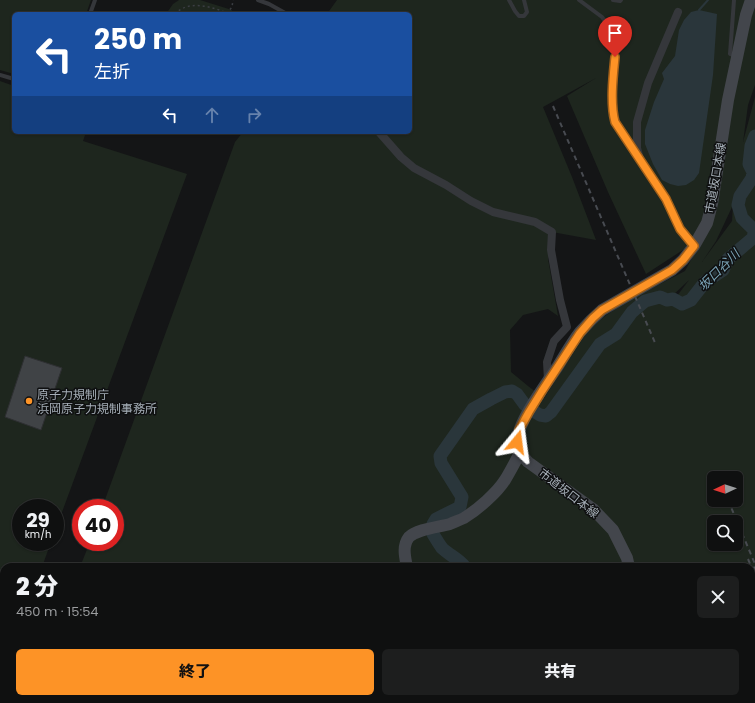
<!DOCTYPE html>
<html lang="ja">
<meta charset="utf-8">
<style>
body{margin:0;font-family:Poppins,"Noto Sans JP",sans-serif;background:#1d1e1e;color:#f1f3f6;height:100vh;display:flex;flex-direction:column;font-size:15px;white-space:nowrap}
*{box-sizing:border-box;margin:0}
p{font-size:13px;color:#9b9d9f}
.icon{flex:none;width:22px;height:22px;fill:none;stroke:currentColor;stroke-width:2;stroke-linecap:round;stroke-linejoin:round}
.map{position:relative;flex:1;overflow:hidden}
.panel{position:absolute;left:0px;top:563px;width:755px;height:140px;display:flex;flex-direction:column;background:#0f1010;border-radius:12px 12px 0 0;box-shadow:0 1px 3px #0004,0 0 0 1px #2f3030}
.panel>*{flex:none}
.banner{position:absolute;left:12px;top:12px;width:400px;height:122px;border-radius:6px;box-shadow:0 1px 3px #0004,0 0 0 1px #2f3030;background:#1a4fa0;color:#fff;overflow:hidden}
.needle{width:26px;rotate:266deg}
.fabs{position:absolute;left:707px;top:471px;display:grid;gap:8px}
.fabs a{display:grid;place-items:center;width:36px;height:36px;border-radius:6px;background:#0f1010;box-shadow:0 1px 3px #0004,0 0 0 1px #2f3030;font-size:20px}
.speed{position:absolute;left:12px;top:499px;display:flex;gap:8px;font-size:20px;font-weight:700;text-align:center}
.speed>*{display:grid;place-content:center;width:52px;height:52px;border-radius:50%;background:#0f1010;box-shadow:0 1px 3px #0004,0 0 0 1px #2f3030;line-height:1}
.speed small{font-size:10px;font-weight:400}
.speed .limit{border:6px solid #d22;background:#fff;color:#111}
.pin{position:absolute;display:grid;place-items:center;width:34px;height:34px;color:#fff;margin:-41px -17px;border-radius:50% 50% 50% 0;rotate:-45deg;box-shadow:0 0 4px #0007}
.pin .icon{rotate:45deg}
.me{position:absolute;width:44px;margin:-22px;rotate:16deg;stroke-linejoin:round;filter:drop-shadow(0 0 3px #0008)}
.turn{display:flex;align-items:center;gap:14px;height:84px;padding:0 16px;font-size:18px}
.turn .icon{width:52px;height:52px;stroke-width:2.5}
.turn b{display:block;font-size:28px;line-height:34px}
.lanes{display:flex;align-items:center;height:38px;padding:0 16px;background:#0003;justify-content:center;gap:20px;direction:ltr}
.lanes .off{opacity:.35}
.round{display:grid;place-items:center;flex:none;width:42px;height:42px;border-radius:6px;background:#1d1e1e}
.headline{display:flex;align-items:center;justify-content:space-between;height:68px;padding:0 16px}
h1{font-size:24px;font-weight:800;line-height:30px}
.primary-button{display:flex;gap:8px;margin-top:auto;padding:8px 16px}
.primary-button a{flex:1;height:46px;border-radius:6px;background:#fd9326;color:#111;font-size:16px;font-weight:800;line-height:46px;text-align:center}
.primary-button a+a{background:#1d1e1e;color:#f1f3f6}
.map>svg:first-child{display:block}
.green{fill:#1e261e;fill-rule:evenodd}
.water{fill:#2a363b}
.lines{fill:none;stroke-linecap:round;stroke-linejoin:round}
.stream{stroke:#2a363b;stroke-width:2}
.river{stroke:#2a363b;stroke-width:13}
.building{fill:#404346;stroke:#2e2f32}
.path{stroke:#3b3e43;stroke-width:1.5;stroke-dasharray:2 3;stroke-linecap:butt}
.lane{stroke:#35373b;stroke-width:4}
.street{stroke:#35373b;stroke-width:8}
.secondary{stroke:#43464c;stroke-width:12}
.primary{stroke:#51545b;stroke-width:13}
.rail{stroke:#484b51;stroke-width:2;stroke-dasharray:5 4;stroke-linecap:butt}
.primary-bridge{stroke:#51545b;stroke-width:13}
.route-casing{stroke:#a46019;stroke-width:10}
.route{stroke:#fd9326;stroke-width:7}
.poi-dot{fill:#fd9326;stroke:#0f1011;stroke-width:1.5}
.labels{text-anchor:middle;dominant-baseline:central;stroke-width:3;stroke-linejoin:round;paint-order:stroke}
.street-label{font-size:12px;fill:#a5aeb7;stroke:#0f1011}
.poi-label{font-size:12px;fill:#a5aeb7;stroke:#0f1011;text-anchor:start}
.water-label{font-size:13px;font-style:italic;fill:#7aa2b5;stroke:#0f1011}
</style>
<div class="map">
<svg width="755" height="703" viewBox="0 0 755 703">
<rect width="100%" height="100%" fill="#141516"/>
<!-- green -->
<path class="green" d="M0,0h91l-5,14h-72v60l-14,-4z
M179,0h21l32,10 -2,4h-64l7,-10z
M337,0h418v85l-7,20 -5,37 12,-45v606h-669l-6,-4h671v-132h-671l10,-25h25v-34h-13l133,-366 8,-10h167v-118h-83zM596,78l-29,18 41,96 38,82 43,-28 10,-1 -14,26 -56,29 -24,16 -18,15 -43,67 -16,-12 -17,-14 -1,-42 13,-15 25,-6 10,7 -10,-57 3,-9 1,-18 44,8 -24,-63 -29,-70zM733,205l-1,16 -30,41 14,-21zM689,280l-15,20 -36,6 33,-9zM714,478h22v22h-22zM714,522h22v22h-22z
M0,81l14,5v46h72l-3,9 104,33 -132,357v-23h-34v34h30l-9,25h-38v103l-4,11z"/>
<!-- water -->
<path class="water" d="M699,10l18,4 -4,61 -14,98 -5,7 -8,5 -8,1 -8,-2 -8,-4 -9,-16 -8,-20v-14l9,-28 10,-23 -2,-6 13,-17 4,-26 5,-10 7,-8z
M33,699h47l6,4h-55z"/>
<g class="lines">
<!-- stream -->
<path class="stream" d="M699,10l9,-10"/>
<!-- river -->
<path class="river" d="M535,412l5,3 6,1 5,-4 49,-68 16,-10 16,-22 13,-11 15,-4 7,3 6,-1 9,5 9,-4 14,-18 18,-12 5,-11 25,-21 1,-5 -1,-4 -11,-11 -4,-13 2,-9 12,-18 1,-6 -4,-8 2,-18 4,-10
M433,524l3,-5 24,-12 2,-10 -21,-34 -1,-7 33,-47 18,-10 14,-7 7,-1 5,3 8,11
M433,534c3,5 6,10 9,14 7,7 17,11 23,19
M432,703l1,-4"/>
</g>
<!-- building -->
<path class="building" d="M25,356l37,12 -21,62 -36,-13z"/>
<g class="lines">
<!-- path -->
<path class="path" d="M175,14c13,-14 35,-8 52,-1l5,-6 1,-7"/>
<!-- lane -->
<path class="lane" d="M258,0l11,4 18,10
M509,0l6,11 4,5h5l3,-4 -3,-12
M579,0l23,17 9,12 5,9 1,9 -3,22 -1,45 2,8 21,31
M613,0l7,1 1,-1
M734,0l-4,54 5,2
M90,14l5,-14
M0,75l14,4
M640,159l27,40 13,30 13,15"/>
<!-- street -->
<path class="street" d="M379,132l22,25 13,11 32,17 25,16 22,11 42,10 17,10 -1,18 9,50 7,27 -13,14 -7,21 1,18
M640,159l-3,-11v-26l11,-39 30,-71"/>
<!-- secondary -->
<path class="secondary" d="M407,567c-2,-10 -5,-21 2,-30 8,-8 30,-10 41,-13 4,-2 10,-4 14,-6 13,-8 33,-25 41,-38 5,-8 10,-18 15,-27
M629,567l-2,-9 -14,-28 -20,-21 -65,-47c-6,-7 -11,-11 -11,-21 1,-20 30,-58 41,-75 7,-11 14,-24 22,-34 7,-8 14,-15 22,-22l70,-40 11,-10 11,-14 13,-23 5,-19 16,-104 18,-85 5,-15
M400,703v-4"/>
<!-- primary -->
<path class="primary" d="M643,703l4,-4"/>
<!-- rail -->
<path class="rail" d="M553,106l103,239
M728,500l27,64
M748,559l7,17"/>
<!-- primary-bridge -->
<path class="primary-bridge" d="M751,578l4,-5"/>
</g>
<g class="lines">
<defs>
<path id="route" d="M517,442l2,-12 10,-18 13,-21 38,-58 13,-15 9,-8 70,-40 11,-10 11,-14 -14,-17 -14,-30 -51,-77c-5,-19 -2,-45 0,-65"/>
</defs>
<!-- route casing -->
<use href="#route" class="route-casing"/>
<!-- route -->
<use href="#route" class="route"/>
</g>
<!-- markers -->
<circle class="poi-dot" cx="29" cy="401" r="4"/>
<g class="labels">
<!-- street labels -->
<g class="street-label">
<text transform="translate(715 178) rotate(-80)">市道坂口本線</text>
<text transform="translate(569 493) rotate(38)">市道坂口本線</text>
</g>
<!-- poi labels -->
<g class="poi-label">
<text x="37" y="394">原子力規制庁<tspan x="37" dy="14">浜岡原子力規制事務所</tspan></text>
</g>
<!-- water labels -->
<g class="water-label">
<text transform="translate(719 270) rotate(-45)">坂口谷川</text>
</g>
</g>
</svg>
<div class="fabs">
<a><svg class="needle" viewBox="-14 -14 28 28"><path d="M0-13l5 13h-10z" fill="#e53935"/><path d="M0 13l5-13h-10z" fill="#9b9d9f"/></svg></a>
<a><svg class="icon" aria-label="search" viewBox="0 0 24 24"><circle cx="10" cy="10" r="6"/><path d="M15 15l6 6"/></svg></a>
</div>
<div class="speed"><div>29<small>km/h</small></div><div class="limit">40</div></div>
<div class="pin" style="left:615px;top:57px;background:#d93025"><svg class="icon" aria-label="arrive" viewBox="0 0 24 24"><path d="M6 21V4h12l-3 4 3 4H6"/></svg></div>
<svg class="me" style="left:517px;top:442px" viewBox="-20 -20 40 40"><path d="M0-17L14 15 0 8-14 15z" fill="#fd9326" stroke="#fff" stroke-width="4"/></svg>
<div class="banner">
<div class="turn"><svg class="icon" aria-label="left" viewBox="0 0 24 24"><path d="M17 20v-9H6M10 6l-5 5 5 5"/></svg><div><b>250 m</b>左折</div></div>
<div class="lanes"><svg class="icon" aria-label="left" viewBox="0 0 24 24"><path d="M17 20v-9H6M10 6l-5 5 5 5"/></svg><svg class="icon off" aria-label="ahead" viewBox="0 0 24 24"><path d="M12 20V5M6 11l6-6 6 6"/></svg><svg class="icon off" aria-label="right" viewBox="0 0 24 24"><path d="M7 20v-9h11M14 6l5 5-5 5"/></svg></div>
</div>
<section class="panel">
<div class="headline"><div><h1>2 分</h1><p>450 m · 15:54</p></div><a class="round"><svg class="icon" aria-label="close" viewBox="0 0 24 24"><path d="M6 6l12 12M18 6L6 18"/></svg></a></div>
<div class="primary-button"><a>終了</a><a>共有</a></div>
</section>
</div>
